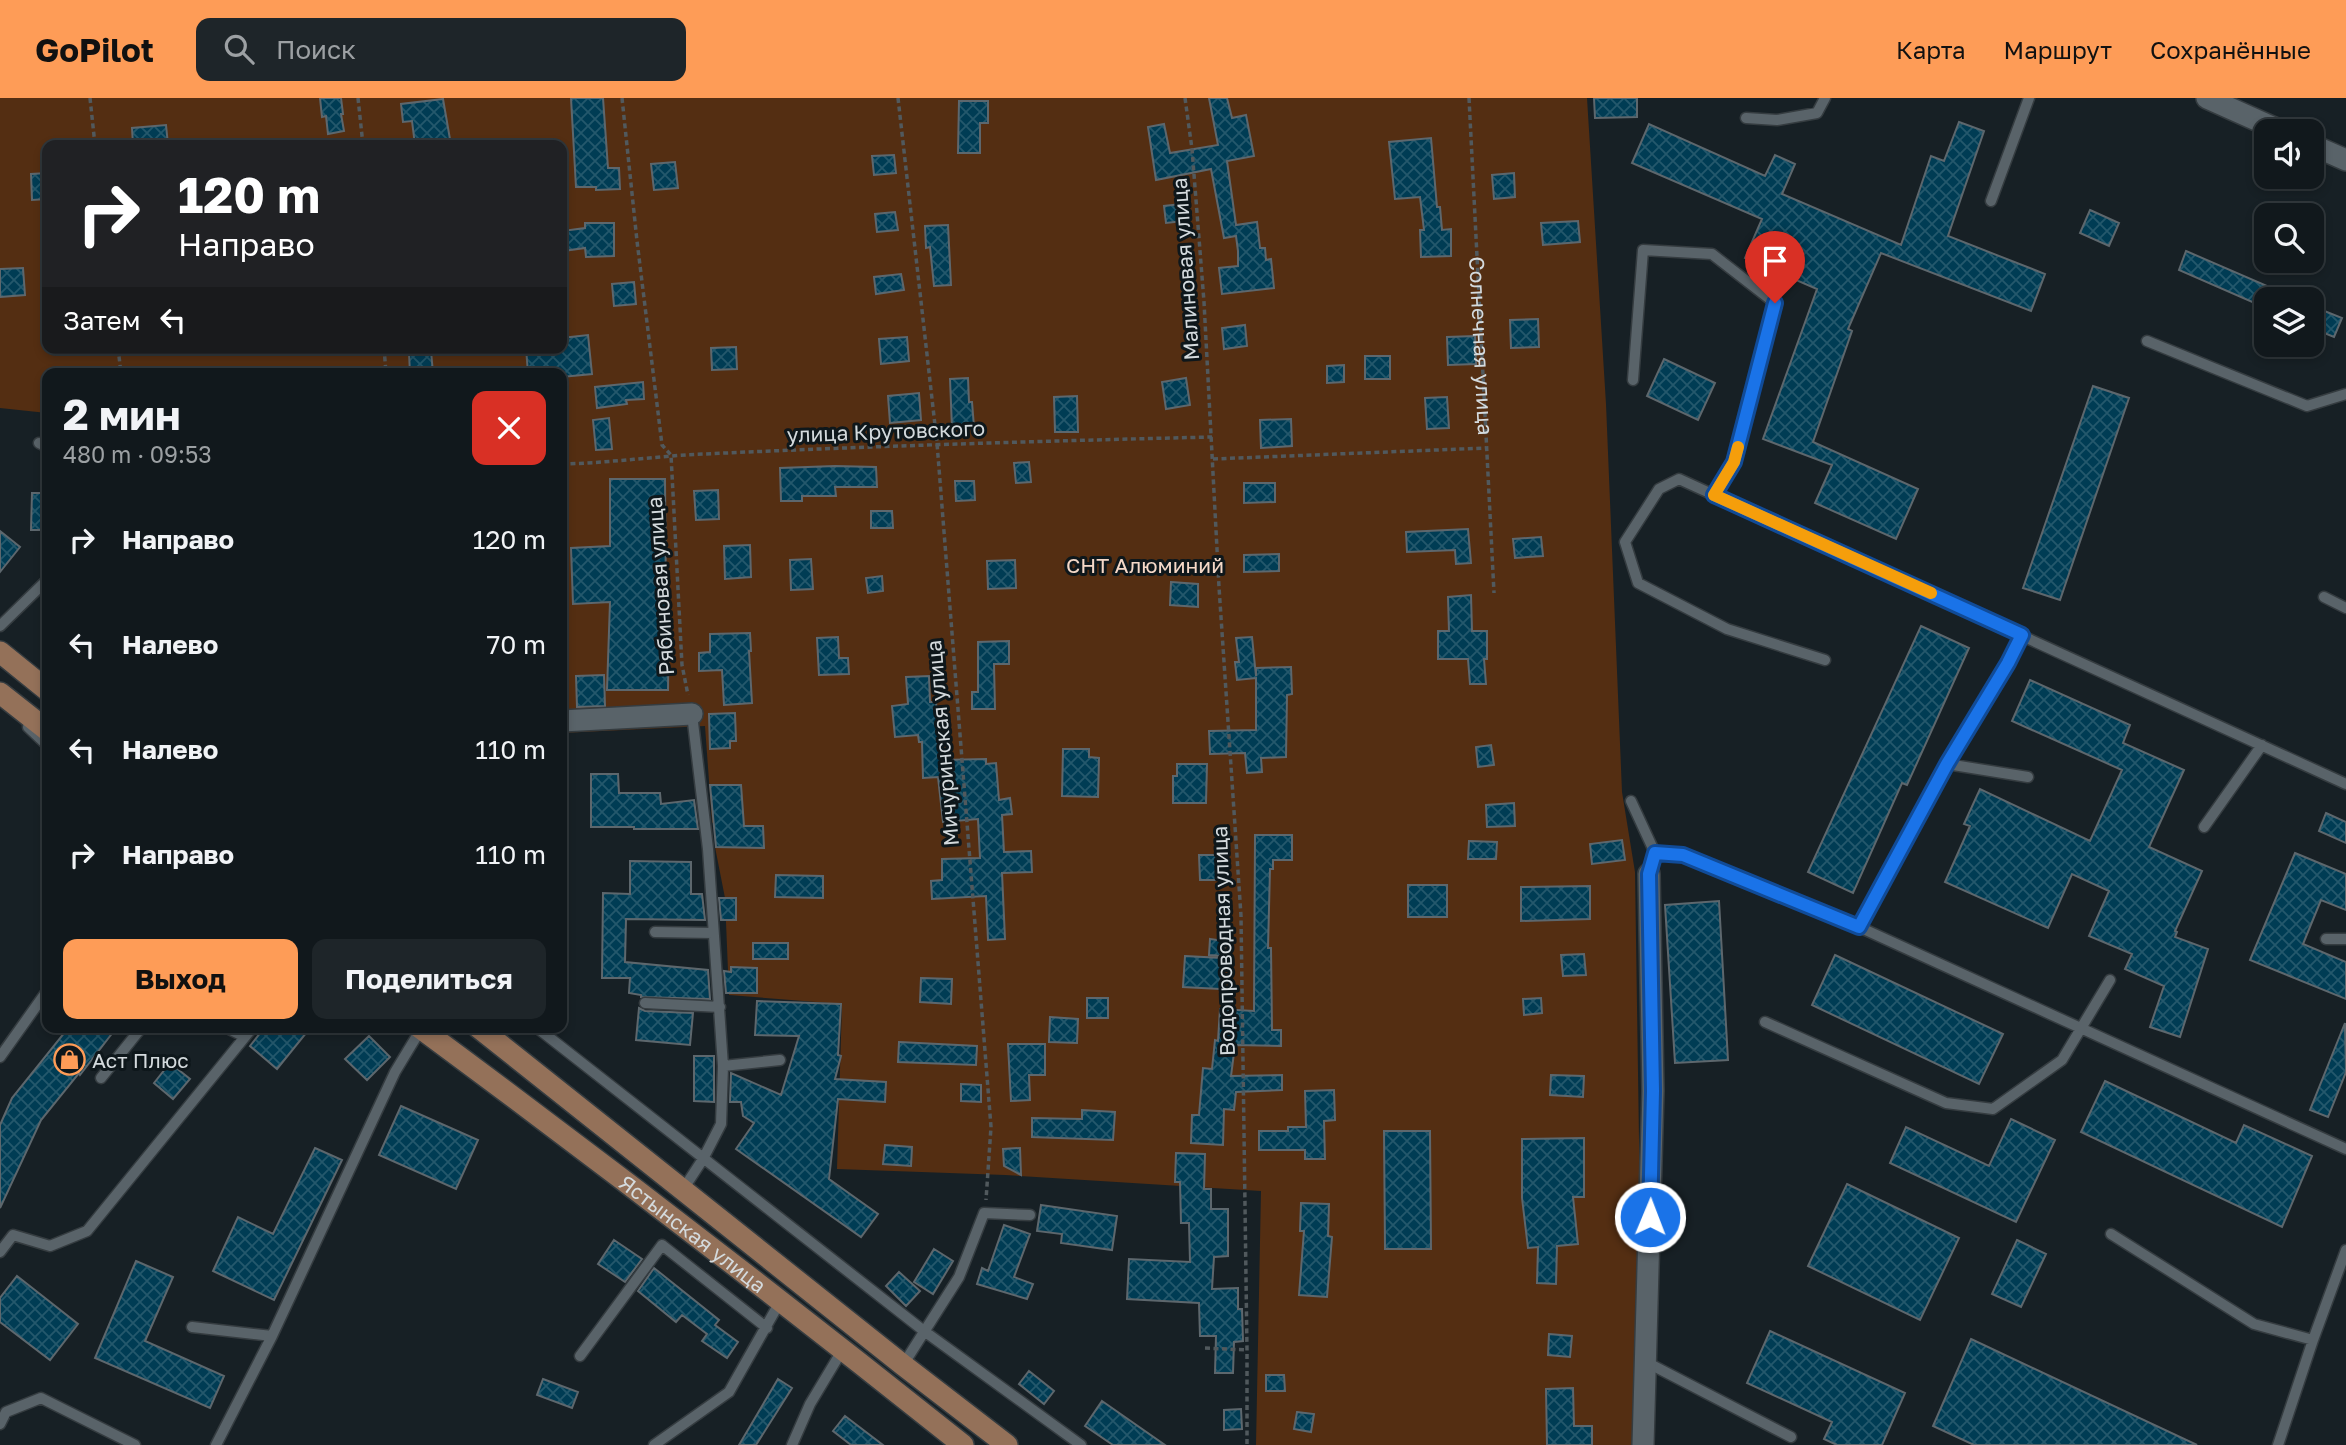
<!DOCTYPE html>
<html lang="ru">
<meta charset="utf-8">
<style>
body{margin:0;font-family:"Golos Text",sans-serif;background:#1e2529;color:#f1f3f6;height:100vh;display:flex;flex-direction:column;font-size:26px;white-space:nowrap}
*{box-sizing:border-box;margin:0}
p{font-size:23px;color:#9ca0a3}
.icon{flex:none;width:38px;height:38px;fill:none;stroke:currentColor;stroke-width:2;stroke-linecap:round;stroke-linejoin:round}
.map{position:relative;flex:1;overflow:hidden}
.drawer{position:absolute;left:42px;top:270px;width:525px;height:665px;display:flex;flex-direction:column;background:#11181c;border-radius:14px;box-shadow:0 4px 10px #0003,0 0 0 2px #30373b}
.drawer>*{flex:none}
.top-card{position:absolute;left:42px;top:42px;width:525px;height:214px;border-radius:14px;box-shadow:0 4px 10px #0003,0 0 0 2px #30373b;background:#202124;color:#fff;overflow:hidden}
.fabs{position:absolute;left:2254px;top:21px;display:grid;gap:14px}
.fabs a{display:grid;place-items:center;width:70px;height:70px;border-radius:14px;background:#11181c;box-shadow:0 4px 10px #0003,0 0 0 2px #30373b;font-size:35px}
.pin{position:absolute;display:grid;place-items:center;width:60px;height:60px;color:#fff;margin:-72px -30px;border-radius:50% 50% 50% 0;rotate:-45deg;box-shadow:0 0 7px #0007}
.pin .icon{rotate:45deg}
.me{position:absolute;width:77px;margin:-38px;rotate:1deg;stroke-linejoin:round;filter:drop-shadow(0 0 5px #0008)}
.turn{display:flex;align-items:center;gap:24px;height:147px;padding:0 21px;font-size:32px}
.turn .icon{width:91px;height:91px;stroke-width:2.5}
.turn b{display:block;font-size:49px;line-height:60px}
.then{display:flex;align-items:center;height:66px;padding:0 21px;background:#0003;gap:14px;font-size:26px}
.round{display:grid;place-items:center;flex:none;width:74px;height:74px;border-radius:14px;background:#1e2529}
.overview{display:flex;align-items:center;justify-content:space-between;height:119px;padding:0 21px}
h1{font-size:42px;font-weight:700;line-height:52px}
.action{display:flex;gap:14px;margin-top:auto;padding:14px 21px}
.action a{flex:1;height:80px;border-radius:14px;background:#fe9c57;color:#111;font-size:28px;font-weight:700;line-height:80px;text-align:center}
.action a+a{background:#1e2529;color:#f1f3f6}
ul{padding:0;list-style:none}
li{display:flex;align-items:center;gap:21px;height:105px;padding:0 21px}
li div{flex:1}
li b{display:block;font-size:26px}
li em{font-style:normal}
header{display:flex;align-items:center;gap:42px;box-sizing:border-box;height:98px;padding:0 35px;background:#fe9c57;color:#111}
header strong{font-size:33px}
nav{display:flex;gap:38px;margin-inline-start:auto;font-size:24px}
.search{width:490px;height:63px;background:#1e2529;display:flex;align-items:center;gap:18px;box-sizing:border-box;padding:0 24px;border-radius:14px;color:#9ca0a3;font-size:26px}
.map>svg:first-child{display:block}
.garden{fill:#542e12;fill-rule:evenodd}
.building{fill:url(#building-cross-hatch);stroke:#5d676d;stroke-width:2}
.lines{fill:none;stroke-linecap:round;stroke-linejoin:round}
.service-casing{stroke:#353c40;stroke-width:13}
.minor-casing{stroke:#353c40;stroke-width:24}
.primary-casing{stroke:#353c40;stroke-width:24}
.path{stroke:#51595d;stroke-width:3.5;stroke-dasharray:5 3.5;stroke-linecap:butt}
.service{stroke:#596369;stroke-width:10}
.minor{stroke:#596369;stroke-width:21}
.primary{stroke:#947159;stroke-width:21}
.route-casing{stroke:#114b97;stroke-width:18}
.route{stroke:#1a73e8;stroke-width:12}
.slow{stroke:#f59e0b;stroke-width:12}
.labels{text-anchor:middle;dominant-baseline:central;stroke-width:6;stroke-linejoin:round;paint-order:stroke}
.street-label{font-size:21px;fill:#d4dadd;stroke:#0e171b}
.park-label{font-size:21px;fill:#f5d8c7;stroke:#0e171b}
.poi-label{font-size:21px;fill:#d4dadd;stroke:#0e171b;text-anchor:start}
</style>
<header>
<strong>GoPilot</strong>
<div class="search"><svg class="icon" aria-label="search" viewBox="0 0 24 24"><circle cx="10" cy="10" r="6"/><path d="M15 15l6 6"/></svg>Поиск</div>
<nav><a>Карта</a><a>Маршрут</a><a>Сохранённые</a></nav>
</header>
<div class="map">
<svg width="2346" height="1347" viewBox="0 0 2346 1347">
<defs>
<pattern id="building-cross-hatch" width="8" height="8" patternUnits="userSpaceOnUse" patternTransform="scale(1.75)"><rect width="8" height="8" fill="#003c54"/><path d="M0 0l8 8M0 8l8-8" fill="none" stroke="#24586c"/></pattern>
</defs>
<rect width="100%" height="100%" fill="#172025"/>
<!-- garden -->
<path class="garden" d="M0,0h1587l19,306 16,388 13,80 5,334 -4,239h-380l5,-254 -256,-16 -168,-6 5,-165 -113,-9 -4,-97 -10,-51v-21l-3,-4 -7,-96 -143,7v-360h-515v40l-47,-5zM47,47h515v203h-515z"/>
<!-- building -->
<path class="building" d="M320,0h21l2,16h-2l3,17 -16,3 -2,-18 -4,1z
M571,0h32l5,70h11l1,21 -24,1v-3h-20z
M1209,0h18l5,20 14,-3 8,41 -27,5 9,64 21,-3 3,26h5l1,12 5,-1 3,29 -52,6 -3,-26 19,-2v-15l-2,-15 -12,2 -13,-69 -55,11 -8,-53 16,-3 6,29 48,-8z
M1594,0h43v19l-42,1z
M443,1l8,46h-36l-3,-24 -9,1 -2,-18z
M959,3h29v22h-8v30h-22z
M1959,24l25,9 -36,105 97,38 -14,37 -150,-58 -33,76 4,2 -39,111 105,47 -22,50 -81,-36 17,-38 -69,-26 54,-150 -72,-31 17,-39 -130,-56 17,-39 116,52 10,-21 20,9 -13,30 119,51 30,-89 13,5z
M166,27l2,20h-35l-1,-17z
M1431,40l6,69h3l2,23 9,-1v27l-30,1 -1,-27h4l-4,-33 -25,2 -6,-57z
M894,57l2,18 -22,2 -2,-19z
M675,64l3,26 -24,2 -3,-26z
M47,75v26l-15,1 -1,-26z
M1514,75l1,24 -21,2 -2,-24z
M1181,106l2,17 -17,2 -2,-17z
M2090,112l29,13 -10,23 -29,-13z
M895,114l3,18 -21,2 -2,-18z
M1578,123l2,21 -37,3 -2,-22z
M585,125h29v33l-28,1 -1,-9 -22,3 -1,-20 23,-3z
M948,127l3,60 -17,1 -4,-39 -4,1 -1,-22z
M2186,153l111,48h-31v9l-87,-38z
M23,170l2,27 -25,2v-28z
M901,176l3,16 -28,4 -2,-17z
M634,184l2,22 -22,2 -2,-22z
M2312,208l30,12 -8,19 -22,-9z
M1538,221l1,28 -28,1 -1,-28z
M1245,227l2,21 -23,3 -2,-21z
M588,237l4,39 -30,3v-4h-34l-2,-25h36v-10z
M1475,238l1,28 -28,1 -1,-28z
M907,239l2,24 -28,3 -2,-25z
M736,249l1,22 -25,1 -1,-22z
M431,253l2,22h-23l-1,-20z
M1365,258h25v23h-25z
M1664,261l51,24 -17,37 -51,-24z
M1344,267v17l-17,1v-17z
M968,280l1,24h3l2,25 -22,1 -2,-49z
M1186,280l4,27 -24,4 -4,-27z
M643,284l1,17 -18,1 1,4 -30,4 -2,-21z
M2093,288l36,12 -69,202 -37,-12z
M919,295l2,27 -31,3 -2,-27z
M1077,298l1,36h-23l-1,-35z
M1447,299l2,31 -22,1 -2,-31z
M609,320l3,31 -16,1 -3,-30z
M1291,321l1,27 -31,2 -1,-28z
M1029,364l2,20 -15,1 -2,-20z
M835,368l41,1 1,20h-42l1,9h-34v5h-21l-1,-33z
M610,381h55l1,126h3l-1,85h-61l3,-88 -37,2 -2,-56 39,-2z
M955,383h19l1,19 -19,1z
M1244,385h31v19l-31,1z
M718,392l1,29 -23,1 -2,-29z
M32,395h15v37h-16z
M871,413h21l1,17h-22z
M1468,431l3,34 -15,1 -1,-14 -48,2 -1,-20z
M0,433l20,16 -20,25z
M1541,439l2,19 -28,2 -2,-19z
M750,447l1,32 -26,2 -1,-33z
M1279,456v17l-35,1v-17z
M811,461l2,30 -22,1 -1,-30z
M1015,462l1,28 -28,1 -1,-28z
M882,478l1,15 -15,2 -2,-15z
M1171,484l27,2v23l-28,-2z
M1471,497l1,36h15v28h-3l2,25h-16l-2,-25h-30v-28h11l-1,-34z
M1921,528l48,22 -62,137 -5,-2 -49,110 -45,-21z
M750,535l1,18h-2l3,52 -28,2 -2,-35 -23,1v-18l11,-1v-18z
M838,539l1,21h9l1,16 -30,1 -2,-37z
M1252,539l4,39v-8l35,-1 1,27 -5,1 -1,62 -25,1 1,14 -15,1 -2,-20 -35,1 -1,-23 47,-1v-52l-19,2 -2,-18h4l-3,-24z
M1009,543v23h-15l1,45h-23v-17h6v-50z
M604,577l1,31 -28,1 -1,-31z
M929,578l1,26h6l5,58 45,-1v5l10,-1 3,37 11,-2 2,16 -10,1 2,37 27,-1 1,21 -30,1 3,66 -17,1 -2,-44 -54,3 -1,-18 11,-1v-21l38,-1 -2,-39 -35,3 -5,-45 -15,1 -1,-36h-3l-1,-7 -23,2 -3,-31 16,-2 -2,-27z
M2030,582l100,45 -7,18 61,27 -35,77 53,24 -27,60 2,1 -2,5 33,12 -28,88 -30,-10 14,-41 -39,-17 7,-15 -43,-18 20,-45 -37,-17 -24,54 -103,-46 25,-56 -6,-2 16,-35 110,52 32,-71 -110,-49z
M735,615l1,28h-6v7l-20,1 -1,-35z
M1491,647l3,20 -16,2 -2,-20z
M1063,651h26v8l10,1 -1,39 -36,-1z
M1177,666h30l-1,39h-33v-27h4z
M591,676h27l1,19h41l1,11 33,-4 4,29h-64v-2h-43z
M710,687h31l3,41h19l1,22 -48,-1z
M1514,705l1,23 -28,1 -1,-22z
M2326,715l20,9v21l-27,-12z
M1255,737h37v25h-19v9h-3l-2,79h3l1,82h9v16l-46,-1 -4,31 51,-1v15l-46,2 -2,18 -10,-1 -1,36 -32,-2 1,-28h7l4,-47 9,1 3,-29 3,1 2,-32 34,2z
M1622,742l3,20 -33,4 -2,-20z
M1469,743l28,1 -1,17h-28z
M2295,755l51,21v36l-25,-10 -18,44 43,18v37l-96,-39z
M1199,757h26l-1,25h-24z
M630,763l61,1v32h11l3,26 -79,-1 -1,43 83,8 2,29 -69,-2v-2l-12,-2 1,-15h-28l1,-85 27,1z
M776,777l47,1v22l-48,-1z
M1408,787h39v32h-39z
M1590,788v33l-69,2v-34z
M719,800h17v22h-15z
M1719,803l9,159 -53,3 -10,-158z
M1210,841l15,2 -1,15 -15,-1z
M753,845h35v16h-35z
M1584,856l2,21 -23,1 -2,-21z
M1835,857l168,79 -24,50 -167,-79z
M1185,858l37,2 -2,31 -37,-2z
M731,869l26,1v25h-31l-2,-22 7,1z
M921,880l31,1 -1,25 -31,-2z
M1087,900h21v20h-21z
M1541,900l1,15 -18,2 -1,-16z
M757,903l84,3 -3,51 3,1 -6,23 51,3 -1,20 -47,-3 -9,80 49,35 -17,23 -125,-88 18,-26 -11,-7 -2,-14h-11l1,-29 50,22 18,-59 -44,-1z
M639,910l6,3 48,2 -3,32 -54,-5z
M1050,919l28,2 -1,24 -28,-1z
M2345,925l1,49 -18,45 -18,-7z
M69,929h48l-37,48 -1,-2 -38,47 -41,88v-83l12,-27z
M265,929h46l-34,42 -27,-23z
M369,938l21,21 -23,23 -22,-21z
M899,944l78,4 -1,19 -78,-3z
M1008,946h37v31h-16l1,25 -19,1z
M694,958h20v46l-20,-1z
M170,965l20,16 -17,20 -19,-16z
M1551,977l33,1 -1,21 -33,-2z
M2105,983l131,62 8,-18 68,31 -30,71 -201,-95z
M961,986l20,1v17l-20,-1z
M1334,992l1,30 -11,1 1,38h-20v-9h-46v-19h29v-4h18l-1,-36z
M401,1008l77,34 -22,49 -77,-34z
M1082,1012l33,2 -2,28 -81,-3v-19l50,1z
M2011,1021l44,21 -39,82 -126,-59 16,-36 83,39z
M1384,1033h46l1,118h-46z
M1584,1040v59h-11l5,47 -21,2 -1,38 -19,-1 1,-36 -10,1 -6,-50v-59z
M885,1047l27,2 -1,19 -28,-2z
M315,1050l27,12 -68,140 -61,-29 25,-54 35,17z
M1020,1050l1,27 -17,-9 -1,-17z
M1176,1055l29,1 -1,35h7v20h17v47l-14,1 -2,32 26,-1v21h4l1,32 -9,1 -1,31h-18l1,-37h-16l-1,-33 -72,-4 2,-40 61,3 -1,-39h-8l-1,-41h-5z
M1847,1086l112,54 -39,82 -112,-54z
M1301,1105l28,1 -1,32 4,1 -5,60 -28,-2 5,-64h-4z
M1041,1107l76,11 -5,34 -51,-7 1,-9 -25,-3z
M1004,1127l26,9 -16,43 19,7 -6,15 -50,-15 5,-16 6,3z
M614,1142l28,19 -17,23 -27,-18z
M2017,1142l29,14 -25,53 -29,-13z
M934,1151l19,12 -20,33 -19,-12z
M136,1163l37,16 -28,64 79,35 -14,32 -115,-50z
M654,1170l65,52 -4,5 23,17 -11,16 -25,-17 5,-7 -25,-19 -6,7 -38,-31z
M899,1174l21,19 -14,15 -20,-20z
M17,1178l61,48 -28,36 -50,-38v-24z
M1770,1233l135,62 -23,52h-45l-13,-6 8,-17 -85,-39z
M1549,1236l23,2 -2,21 -22,-2z
M1971,1241l226,106h-223l-41,-19z
M1029,1273l25,20 -10,13 -25,-20z
M1266,1277h18l1,16h-19z
M543,1281l35,13 -6,16 -35,-13z
M778,1281l14,9 -36,57h-17z
M1573,1290l1,38h18v19h-45l-1,-56z
M1102,1303l63,44h-52l-28,-19z
M1241,1311l1,20 -18,1v-20z
M1297,1314l17,2 -3,18 -17,-3z
M845,1318l38,29h-32l-18,-14z"/>
<g class="lines">
<defs>
<path id="service" d="M1746,20l31,2 40,-7 8,-15
M1991,103l38,-103
M2147,243l160,65 39,-12
M1633,282l10,-130 69,4 63,49 -41,159 -20,33 632,289
M39,345l8,4
M1714,397l-35,-16 -20,10 -34,53 13,41 89,46 98,31
M2324,499l22,11
M0,528l47,-46
M28,629l19,18
M1947,666l81,13
M1631,703l24,52
M2204,729l58,-82
M1649,776l6,-21 28,2 176,72 487,222
M1859,829l88,-163 61,-101 14,-28
M655,834l58,1
M2326,841h20
M645,905l75,4
M1765,924l181,81 47,6 69,-49 48,-80
M225,929l20,10
M536,929l388,304 157,114
M0,959l47,-66
M723,968l57,-6
M101,980l41,-51
M682,1093l21,-32 18,-35 2,-58 -15,-217 -16,-135
M2111,1136l143,90 59,16
M0,1154l13,-17 37,11 37,-15 166,-204
M192,1229l80,9
M580,1258l82,-111 105,83
M1646,1264l145,75
M903,1267l56,-88 25,-64 46,2
M0,1326l6,-12 35,-14 94,47
M216,1347l56,-109 123,-264 26,-43
M654,1347l75,-53 52,-92
M792,1347l18,-41 33,-55
M2278,1347l35,-105 33,-90"/>
<path id="minor" d="M2207,0l74,33
M2312,47l34,15
M562,623l130,-7
M1643,1347l10,-354 -4,-217"/>
<g id="primary">
<path d="M0,554l47,38"/>
<path d="M0,595l47,37"/>
<path id="s2" d="M419,929c184,136 365,275 544,418"/>
<path d="M478,929l425,338 104,80"/>
</g>
</defs>
<!-- service casing -->
<use href="#service" class="service-casing"/>
<!-- minor casing -->
<use href="#minor" class="minor-casing"/>
<!-- primary casing -->
<use href="#primary" class="primary-casing"/>
<!-- path -->
<g class="path">
<path d="M90,0l5,47"/>
<path d="M358,0l5,47"/>
<path d="M622,0l15,143 25,204 9,10 11,210 6,30"/>
<path d="M898,0l39,345 54,684 -5,73"/>
<path d="M1185,0l7,51 12,153 15,285 22,329 6,434v95"/>
<path id="s1" d="M1469,0l25,495"/>
<path d="M118,250l3,25"/>
<path d="M384,250l2,25"/>
<path d="M1213,361l273,-11"/>
<path d="M562,366c47,-1 95,-8 142,-10 170,-8 339,-13 508,-17"/>
<path d="M1205,1250l42,2"/>
</g>
<!-- service -->
<use href="#service" class="service"/>
<!-- minor -->
<use href="#minor" class="minor"/>
<!-- primary -->
<use href="#primary" class="primary"/>
</g>
<g class="lines">
<defs>
<path id="route" d="M1650,1119l3,-126 -4,-217 6,-21 28,2 176,72 88,-163 61,-101 14,-28 -308,-140 20,-33 41,-159"/>
</defs>
<!-- route casing -->
<use href="#route" class="route-casing"/>
<!-- route -->
<use href="#route" class="route"/>
<!-- slow -->
<path class="slow" d="M1738,349l-4,15 -20,33 217,98"/>
</g>
<!-- icons -->
<defs>
<symbol id="shop-ring" viewBox="-11 -11 22 22"><circle r="9.5" fill="#0e171b" stroke="#fe9c57" stroke-width="1.5"/><path d="M-5-2.5h2.3a2.7 3.5 0 0 1 5.4 0H5L5.5 6h-11ZM-1.5-2.5h3a1.5 2.3 0 0 0-3 0Z" fill="#fe9c57"/></symbol>
</defs>
<g fill-rule="evenodd">
<use href="#shop-ring" x="52" y="944" width="35" height="35"/>
</g>
<g class="labels">
<!-- street labels -->
<g class="street-label">
<text transform="translate(1185 171) rotate(-94)">Малиновая улица</text>
<text stroke="none"><textPath href="#s1" startOffset="248">Солнечная улица</textPath></text>
<text transform="translate(886 333) rotate(-2)">улица Крутовского</text>
<text transform="translate(660 488) rotate(-94)">Рябиновая улица</text>
<text transform="translate(942 645) rotate(-95)">Мичуринская улица</text>
<text transform="translate(1223 843) rotate(-92)">Водопроводная улица</text>
<text stroke="none"><textPath href="#s2" startOffset="343">Ястынская улица</textPath></text>
</g>
<!-- park labels -->
<g class="park-label">
<text x="1145" y="467">СНТ Алюминий</text>
</g>
<!-- poi labels -->
<g class="poi-label">
<text x="92" y="962">Аст Плюс</text>
</g>
</g>
</svg>
<div class="fabs">
<a><svg class="icon" aria-label="sound" viewBox="0 0 24 24"><path d="M4 9h4l5-4v14l-5-4H4zM17 9q2 3 0 6"/></svg></a>
<a><svg class="icon" aria-label="search" viewBox="0 0 24 24"><circle cx="10" cy="10" r="6"/><path d="M15 15l6 6"/></svg></a>
<a><svg class="icon" aria-label="layers" viewBox="0 0 24 24"><path d="M12 4l9 5-9 5-9-5zM3 14l9 5 9-5"/></svg></a>
</div>
<div class="pin" style="left:1775px;top:205px;background:#d93025"><svg class="icon" aria-label="arrive" viewBox="0 0 24 24"><path d="M6 21V4h12l-3 4 3 4H6"/></svg></div>
<svg class="me" style="left:1650px;top:1119px" viewBox="-20 -20 40 40"><circle r="17" fill="#1a73e8" stroke="#fff" stroke-width="3"/><path d="M0-11L8 9 0 5-8 9z" fill="#fff"/></svg>
<div class="top-card">
<div class="turn"><svg class="icon" aria-label="right" viewBox="0 0 24 24"><path d="M7 20v-9h11M14 6l5 5-5 5"/></svg><div><b>120 m</b>Направо</div></div>
<div class="then">Затем<svg class="icon" aria-label="left" viewBox="0 0 24 24"><path d="M17 20v-9H6M10 6l-5 5 5 5"/></svg></div>
</div>
<section class="drawer">
<div class="overview"><div><h1>2 мин</h1><p>480 m · 09:53</p></div><a class="round" style="background:#d93025;color:#fff"><svg class="icon" aria-label="close" viewBox="0 0 24 24"><path d="M6 6l12 12M18 6L6 18"/></svg></a></div>
<ul>
<li><svg class="icon" aria-label="right" viewBox="0 0 24 24"><path d="M7 20v-9h11M14 6l5 5-5 5"/></svg><div><b>Направо</b></div><em>120 m</em></li>
<li><svg class="icon" aria-label="left" viewBox="0 0 24 24"><path d="M17 20v-9H6M10 6l-5 5 5 5"/></svg><div><b>Налево</b></div><em>70 m</em></li>
<li><svg class="icon" aria-label="left" viewBox="0 0 24 24"><path d="M17 20v-9H6M10 6l-5 5 5 5"/></svg><div><b>Налево</b></div><em>110 m</em></li>
<li><svg class="icon" aria-label="right" viewBox="0 0 24 24"><path d="M7 20v-9h11M14 6l5 5-5 5"/></svg><div><b>Направо</b></div><em>110 m</em></li>
</ul>
<div class="action"><a>Выход</a><a>Поделиться</a></div>
</section>
</div>
